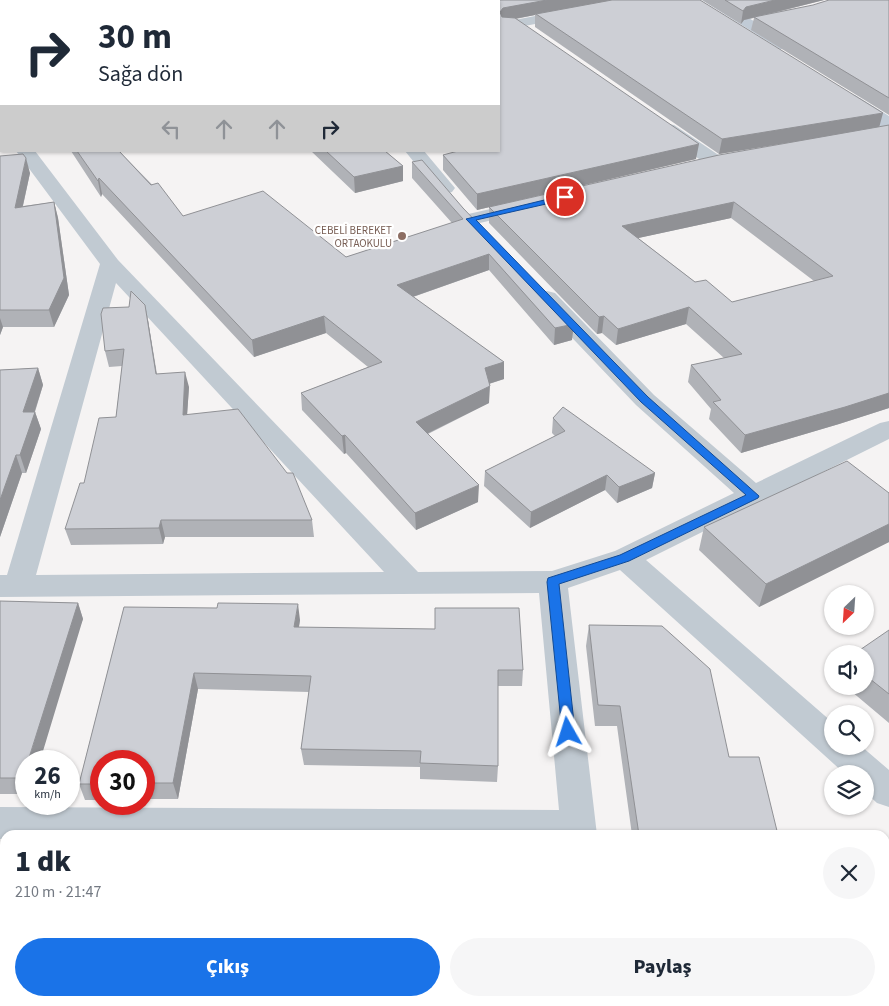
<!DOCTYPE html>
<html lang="tr">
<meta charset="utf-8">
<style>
body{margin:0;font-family:"Source Sans 3",sans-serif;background:#f6f6f7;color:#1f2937;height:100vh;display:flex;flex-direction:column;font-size:19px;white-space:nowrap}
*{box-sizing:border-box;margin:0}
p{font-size:16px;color:#747a83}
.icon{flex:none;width:28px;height:28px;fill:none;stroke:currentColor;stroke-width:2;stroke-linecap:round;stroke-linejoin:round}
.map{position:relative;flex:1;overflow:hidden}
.drawer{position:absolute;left:0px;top:830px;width:890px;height:176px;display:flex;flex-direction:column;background:#fff;border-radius:15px 15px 0 0;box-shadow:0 1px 4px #0004}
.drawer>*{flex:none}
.guide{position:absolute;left:0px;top:0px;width:500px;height:152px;box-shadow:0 1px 4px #0004;background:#fff;color:#1f2937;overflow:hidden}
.needle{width:32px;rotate:205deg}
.buttons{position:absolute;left:824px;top:585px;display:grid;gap:10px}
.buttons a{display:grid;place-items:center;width:50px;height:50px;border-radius:50%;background:#fff;box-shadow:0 1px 4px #0004;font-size:25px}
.speed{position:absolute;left:15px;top:750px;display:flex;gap:10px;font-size:25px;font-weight:700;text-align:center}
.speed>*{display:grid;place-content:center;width:65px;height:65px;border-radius:50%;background:#fff;box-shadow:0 1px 4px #0004;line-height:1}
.speed small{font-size:12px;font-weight:400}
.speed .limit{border:8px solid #d22;background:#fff;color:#111}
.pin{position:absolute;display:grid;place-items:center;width:42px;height:42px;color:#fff;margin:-21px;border:2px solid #fff;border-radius:50%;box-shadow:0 1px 5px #0007}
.me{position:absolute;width:55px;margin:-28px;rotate:354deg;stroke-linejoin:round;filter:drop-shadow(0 0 4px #0008)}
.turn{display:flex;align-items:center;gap:18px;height:105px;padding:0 15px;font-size:22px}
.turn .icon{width:65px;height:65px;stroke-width:2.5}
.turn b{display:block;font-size:35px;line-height:42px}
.lanes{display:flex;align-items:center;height:48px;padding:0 15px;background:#0003;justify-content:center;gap:25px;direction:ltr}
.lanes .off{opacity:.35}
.round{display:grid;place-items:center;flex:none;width:52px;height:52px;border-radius:26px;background:#f6f6f7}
.head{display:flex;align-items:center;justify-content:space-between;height:85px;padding:0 15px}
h1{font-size:30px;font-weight:800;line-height:38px}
.primary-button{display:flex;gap:10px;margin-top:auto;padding:10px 15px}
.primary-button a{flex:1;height:58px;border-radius:30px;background:#1a73e8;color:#fff;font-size:20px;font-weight:800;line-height:58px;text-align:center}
.primary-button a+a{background:#f6f6f7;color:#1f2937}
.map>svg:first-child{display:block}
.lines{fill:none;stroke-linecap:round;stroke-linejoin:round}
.minor{fill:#c1cad2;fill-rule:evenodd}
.secondary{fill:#c1cbd6;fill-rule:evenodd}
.wall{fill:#b0b2b7;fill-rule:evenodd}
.shaded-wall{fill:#909195}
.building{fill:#cdcfd5;stroke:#909195;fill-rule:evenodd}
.route{fill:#1a73e8;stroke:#114b97}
.education-dot{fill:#8d6e63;stroke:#fff;stroke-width:2}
.labels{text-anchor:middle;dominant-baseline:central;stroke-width:4.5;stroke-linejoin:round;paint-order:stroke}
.far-education-label{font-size:11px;fill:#785e54;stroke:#fff;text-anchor:end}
</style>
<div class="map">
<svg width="889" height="1006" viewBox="0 0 889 1006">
<rect width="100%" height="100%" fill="#f5f3f3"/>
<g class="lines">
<!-- minor -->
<path class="minor" d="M571,9l5,1 2,3 -2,3 -77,15v-8z
M668,124l6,1 49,33 2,4 -2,4 -7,2 -7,-2 -47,-33 -3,-4 3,-4z
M16,151h19l83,109 300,312 134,-1 63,-20 119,-58 -98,-88 -97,-102 -3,-5 3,-5 8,-2 8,2 99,102 102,88 124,-60 9,-2v18l-243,121 186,162v24h29l28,24v37l-12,-4 -12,-11v-18h-20l-225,-204 -52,18 29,247h-592v4h-5v-32l559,3 -20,-217 -539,4v-22h7l93,-311zM116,283l268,289 -348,3z
M405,151h19l31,37 -3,4 -7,2 -7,-2z
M525,201l7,2 3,4 -3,4 -61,14 -7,-2 -3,-4 3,-4z
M575,1001h40v5h-40z"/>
<!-- secondary -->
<path class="secondary" d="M702,0h17l71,43 3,3 -3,3h-10z
M849,94l6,1 34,21v13l-6,-1 -40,-25 -2,-4 2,-4z"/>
</g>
<!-- wall -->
<path class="wall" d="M0,0h24v1h-23v97l-1,-2z
M66,0h634l179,127 10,-2v283l-50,16 -98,29 -32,-34 2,-10 -23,-27 3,-17 33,-7 -38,-34 -70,21 -14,-12 -5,1 -108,-111v-16l303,-65 -73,12 -184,-127v-12l-19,4 180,140 -219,51 -34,-40v-15l56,-4v-150h-433zM731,218l83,63 -82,21 -37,-20 -57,-44z
M702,0h122l-58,15 123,-15v115l-138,-85 3,-12 -10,2 -3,4z
M71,151h48l64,65 163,41 106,-34 -40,-45v-16l160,178 -18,5 -65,-75 -76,27 91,65v17l-15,5v19l-61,31 50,68 -62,28 -70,-77 -2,1 -42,-44 -1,-17 67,-26 -42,-34 -72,24 -152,-163 -1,3z
M311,151h74l18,15v15l-48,12z
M0,156l30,17 -7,33 31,-4 4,16 11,77 -15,32h-51l-3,8z
M148,320l9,54 32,13 -2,27 125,106 2,17h-149l-2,7 -92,1 -6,-16 19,-46 32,-66 6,-51 -13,1 -4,-16z
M38,368l5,17 -8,27 6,17 -15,44h-4l-22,64v-167z
M553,418l102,55 -3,15 -35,15 -12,-13 -75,38 -46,-42 1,-15 70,-35 -3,-3z
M889,493v49l-130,65 -60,-57 5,-23z
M0,601l78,2 5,16 -57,142v33h-26z
M124,607l176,13 -1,7 224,43 -1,16h-24v80l-1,16 -77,-3v-12l-116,-2 -3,-16 8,-57 -111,-3 -20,110h-34v-38h-43v39h-16l-6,-16z
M589,625l140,132 49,78h-146l-15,-109h-22l-9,-80z
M889,630v93l-44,-37h20v-32z
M731,1001h154l4,5h-157z"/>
<!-- shaded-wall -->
<path class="shaded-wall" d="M146,0h7v1h-16z
M547,0h69l-80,14 -1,1 -32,6 -3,-9 3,-4z
M775,0h49l-80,20 -3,4 2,-13 3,-4z
M883,113l-4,15 -160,26 3,-15z
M699,144l-3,15 -219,51v-16z
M26,158l4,15 -11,50 -4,-15z
M403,166v15l-48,12 -1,-16z
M99,178l3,16 -1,3 -3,-16z
M54,202l4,16 11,77 -15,32 -5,-17z
M734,202l-3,16 -111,24 2,-16z
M489,254v16l-91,32 -1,-17z
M145,305l3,15 11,70 -3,-16z
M689,307l-3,17 -70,21 2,-16z
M324,316l2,17 -72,24 -2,-17z
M604,316l-2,17 -5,1 2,-17z
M0,318l3,9 -3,8z
M574,324l-2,16 -18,5 1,-17z
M504,362v17l-19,6v-17z
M38,368l5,17 -13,41 5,-14 6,17 -15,44 -6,-18 3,-43z
M185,372l4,15 -3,44 -3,-16z
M490,386l-1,17 -73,36v-17z
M889,393v15l-50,16 -98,29 4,-18z
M345,435l1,18 -2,1 -2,-18z
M16,455l6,18 -22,64v-37z
M655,473l-3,15 -35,15 2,-16z
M607,475l-2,15 -75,38 1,-16z
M479,485l-1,17 -62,28 -1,-17z
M161,520l4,17 -2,7 -4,-16z
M889,524v18l-130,65 7,-23z
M78,603l5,16 -43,142h-12z
M298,604l2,16 -4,23 -2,-16z
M194,673l4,16 -20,110 -5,-16z
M26,766v20l-4,-8z
M0,854l5,10v20l-5,9z
M87,1001h11l-1,5h-11z"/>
<!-- building -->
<path class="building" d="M0,0h21v1h-20v86l-1,-1z
M69,0h77l-9,1h-68z
M154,0h393l-44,8 -3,4 2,5 13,1 184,126 -222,50 -34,-39 15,-4h41v-150h-344z
M612,0h88l183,113 -161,26 -186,-125z
M725,0h50l-29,7 -3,4z
M829,0h60v98l-135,-81 59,-12z
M889,125v268l-44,14 -100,28 -32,-33 8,-2 -30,-35 51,-11 -53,-47 -71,22 -14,-13 -5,1 -110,-110 230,-52zM734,202l99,74 -101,26 -26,-22 -11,2 -73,-56z
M77,151h42l32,34 7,-2 25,33 80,-25 83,66 117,-38 -51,-57 10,-2 41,48 111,116 -19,4 -66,-74 -92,31 107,77 -19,6 5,18 -74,36 63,63 -64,28 -70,-78 -3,1 -41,-43 81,-31 -58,-46 -72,24 -153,-162 -1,3z
M326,151h59l18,15 -49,11z
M23,154l3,4 -11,50 39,-6 10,76 -15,32h-49v-154z
M131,291l14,14 11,69 29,-2 -2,43 55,-6 49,64h6l19,47h-151l-2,8 -94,1 15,-46h4l15,-65 17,-1 8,-68 -19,2 -4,-37 2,-6 26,-1z
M38,368l-15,44h12l-15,43h-4l-16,45v-130z
M563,407l92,66 -36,14 -12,-12 -76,37 -46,-41 80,-40 -12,-13z
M847,461l42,32v31l-123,60 -62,-57z
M0,601l78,2 -50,158h-2v5l-4,12h-22z
M218,603l80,1 -4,23 141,2v-21h84l4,62h-25v96l-78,-3 1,-12 -120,-2 10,-73 -117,-3 -21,110h-29v-22h-43v23h-22l45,-177 93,1z
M589,625l73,1 48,43 19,88h30l19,78h-139l-19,-129 -22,-1z
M889,630v64l-24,-19v-21h-11z
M5,930v71h82l-1,5h-86v-60z
M885,979h4v27h-145l-1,-5h142z
M148,1001h381l1,5h-383z"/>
<!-- route -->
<path class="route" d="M565,195l3,1v3l-92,21 172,177 111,99 -1,2 -129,63 -70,23 16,148 -2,4 -5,2 -4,-2 -2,-4 -15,-150 1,-4 72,-23 126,-60 -105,-93 -175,-183z"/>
<!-- markers -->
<circle class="education-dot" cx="402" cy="236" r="5"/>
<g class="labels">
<!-- far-education labels -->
<g class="far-education-label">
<text x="392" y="230">CEBELİ BEREKET<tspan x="392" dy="13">ORTAOKULU</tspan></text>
</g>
</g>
</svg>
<div class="buttons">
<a><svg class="needle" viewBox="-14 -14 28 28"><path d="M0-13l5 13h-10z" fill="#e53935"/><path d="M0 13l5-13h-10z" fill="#747a83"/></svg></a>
<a><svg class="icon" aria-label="sound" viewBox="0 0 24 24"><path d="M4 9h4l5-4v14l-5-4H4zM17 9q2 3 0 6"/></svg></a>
<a><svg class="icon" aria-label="search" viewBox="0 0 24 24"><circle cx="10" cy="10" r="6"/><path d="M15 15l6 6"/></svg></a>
<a><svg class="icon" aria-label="layers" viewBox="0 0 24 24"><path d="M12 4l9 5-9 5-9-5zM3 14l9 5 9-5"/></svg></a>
</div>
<div class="speed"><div>26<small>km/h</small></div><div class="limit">30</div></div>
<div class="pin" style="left:565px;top:197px;background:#d93025"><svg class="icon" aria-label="arrive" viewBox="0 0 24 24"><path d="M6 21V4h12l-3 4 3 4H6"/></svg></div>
<svg class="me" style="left:568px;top:732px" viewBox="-20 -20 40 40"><path d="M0-17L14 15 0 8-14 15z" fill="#1a73e8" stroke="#fff" stroke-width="4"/></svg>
<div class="guide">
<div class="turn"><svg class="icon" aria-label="right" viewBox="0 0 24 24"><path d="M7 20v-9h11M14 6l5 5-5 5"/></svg><div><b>30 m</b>Sağa dön</div></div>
<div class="lanes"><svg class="icon off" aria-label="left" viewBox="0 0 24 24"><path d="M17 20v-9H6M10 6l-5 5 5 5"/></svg><svg class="icon off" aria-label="ahead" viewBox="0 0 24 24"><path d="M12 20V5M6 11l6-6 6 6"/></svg><svg class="icon off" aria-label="ahead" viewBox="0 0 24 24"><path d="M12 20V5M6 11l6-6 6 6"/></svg><svg class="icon" aria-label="right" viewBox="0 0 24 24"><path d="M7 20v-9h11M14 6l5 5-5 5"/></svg></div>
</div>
<section class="drawer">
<div class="head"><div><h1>1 dk</h1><p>210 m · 21:47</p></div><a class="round"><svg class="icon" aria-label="close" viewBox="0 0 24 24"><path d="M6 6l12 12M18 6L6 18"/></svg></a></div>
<div class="primary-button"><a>Çıkış</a><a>Paylaş</a></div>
</section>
</div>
